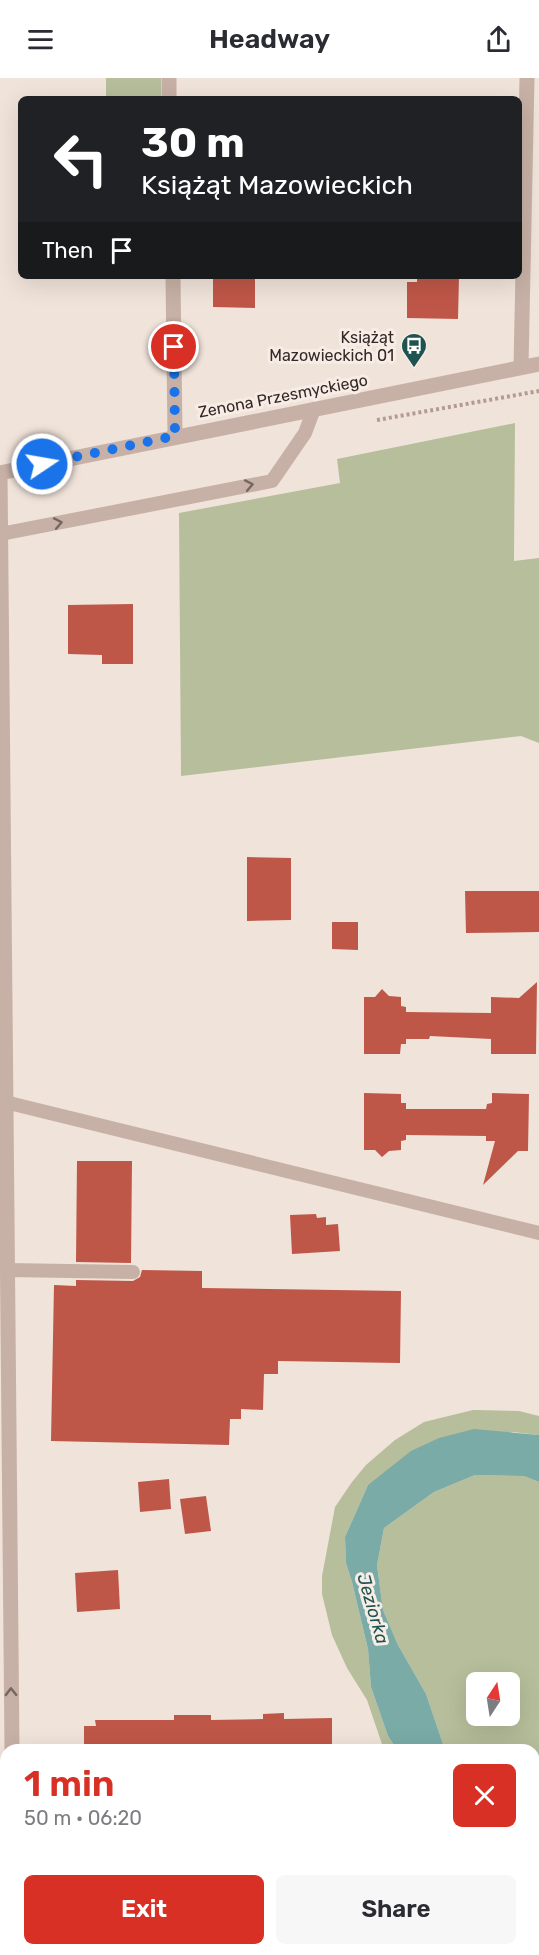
<!DOCTYPE html>
<meta charset="utf-8">
<style>
body{margin:0;font-family:Rubik,sans-serif;background:#f7f7f7;color:#2b2b33;height:100vh;display:flex;flex-direction:column;font-size:22px;white-space:nowrap}
*{box-sizing:border-box;margin:0}
p{font-size:20px;color:#7c7c81}
.icon{flex:none;width:33px;height:33px;fill:none;stroke:currentColor;stroke-width:2;stroke-linecap:round;stroke-linejoin:round}
.map{position:relative;flex:1;overflow:hidden}
.side{position:absolute;left:0px;top:1666px;width:540px;height:212px;display:flex;flex-direction:column;background:#fff;border-radius:18px 18px 0 0;box-shadow:0 6px 24px #0002}
.side>*{flex:none}
.guide{position:absolute;left:18px;top:18px;width:504px;height:183px;border-radius:9px;box-shadow:0 6px 24px #0002;background:#202124;color:#fff;overflow:hidden}
.needle{width:39px;rotate:12deg}
.tools{position:absolute;left:466px;top:1594px;display:grid;gap:12px}
.tools a{display:grid;place-items:center;width:54px;height:54px;border-radius:9px;background:#fff;box-shadow:0 6px 24px #0002;font-size:30px}
.pin{position:absolute;display:grid;place-items:center;width:51px;height:51px;color:#fff;margin:-26px;border:3px solid #fff;border-radius:50%;box-shadow:0 2px 6px #0007}
.me{position:absolute;width:66px;margin:-33px;rotate:78deg;stroke-linejoin:round;filter:drop-shadow(0 0 4px #0008)}
.turn{display:flex;align-items:center;gap:21px;height:126px;padding:0 24px;font-size:27px}
.turn .icon{width:78px;height:78px;stroke-width:2.5}
.turn b{display:block;font-size:42px;line-height:51px}
.then{display:flex;align-items:center;height:57px;padding:0 24px;background:#0003;gap:12px;font-size:22px}
.round{display:grid;place-items:center;flex:none;width:63px;height:63px;border-radius:9px;background:#f7f7f7}
.head{display:flex;align-items:center;justify-content:space-between;height:102px;padding:0 24px}
h1{font-size:36px;font-weight:600;line-height:45px;color:#d93025}
.cta{display:flex;gap:12px;margin-top:auto;padding:12px 24px}
.cta a{flex:1;height:69px;border-radius:9px;background:#d93025;color:#fff;font-size:24px;font-weight:600;line-height:69px;text-align:center}
.cta a+a{background:#f7f7f7;color:#2b2b33}
header{display:flex;justify-content:space-between;align-items:center;height:78px;padding:0 24px;background:#fff;font-size:27px;font-weight:600}
.map>svg:first-child{display:block}
.green{fill:#b6be9b;fill-rule:evenodd}
.water{fill:#7aaba7}
.building{fill:#bf5748}
.lines{fill:none;stroke-linecap:round;stroke-linejoin:round}
.path{stroke:#b39b91;stroke-width:4;stroke-dasharray:3 3;stroke-linecap:butt}
.service{stroke:#c7b1a6;stroke-width:14}
.minor{stroke:#c7b1a6;stroke-width:15}
.oneway{stroke:#766660}
.route{stroke:#1a73e8;stroke-width:10;stroke-dasharray:0 18}
.labels{text-anchor:middle;dominant-baseline:central;stroke-width:6;stroke-linejoin:round;paint-order:stroke}
.poi-label{font-size:16px;fill:#342927;stroke:#f8ede6;text-anchor:end}
.street-label{font-size:16px;fill:#342927;stroke:#f8ede6}
.water-label{font-size:18px;font-style:italic;fill:#1f5350;stroke:#f8ede6}
</style>
<header><svg class="icon" aria-label="menu" viewBox="0 0 24 24"><path d="M4 6h16M4 12h16M4 18h16"/></svg>Headway<svg class="icon" aria-label="share" viewBox="0 0 24 24"><path d="M12 15V3M7 8l5-5 5 5M5 13v7h14v-7"/></svg></header>
<div class="map">
<svg width="539" height="1877" viewBox="0 0 539 1877">
<rect width="100%" height="100%" fill="#f0e3da"/>
<!-- green -->
<path class="green" d="M106,0h55v18l-55,1z
M515,345l-1,138 25,-3v185l-18,-7 -340,40 -2,-263 161,-30 -3,-24z
M473,1332l46,1 20,5v19l-26,-3 -145,53 -23,52 1,26 6,19 16,67 3,38 17,49 9,14h-13l-17,-50 -20,-32 -15,-33 -10,-41v-18l13,-69 17,-25 14,-17 29,-25 29,-18z
M475,1397l49,1 15,6v473h-6l-10,-5h11v-200h-89l-19,-56 -28,-49 -15,-35 -6,-45 7,-37 50,-36zM477,1605h33v33h-33z"/>
<!-- water -->
<path class="water" d="M474,1351l65,6v47l-15,-6 -49,-1 -41,17 -50,36 -7,37 6,45 15,35 28,49 19,56h-48l-9,-14 -17,-49 -3,-38 -16,-67 -6,-19 -1,-26 23,-52 43,-34 28,-13z
M426,1872h97l10,5h-102z"/>
<!-- building -->
<path class="building" d="M213,198h42v32l-42,-1z
M417,198h42l-1,43 -51,-1v-36h10z
M133,526v60h-31v-9l-34,-1v-49z
M247,779l44,1v62l-44,1z
M465,813h74v41l-73,1z
M332,844h26v28l-26,-1z
M537,904l-1,72h-45v-15l-61,-3 -1,3h-23v5h-5l-1,10h-36v-57h11l7,-8 7,7 12,1v9l5,1v5l85,1v-16l28,1z
M364,1015l37,1v9h5v6h80l1,-5 5,-1v-10l37,1 -1,57h-10l-35,34 12,-44h-9v-5l-80,-1v5l-5,1v9l-12,1 -7,6 -7,-7h-11z
M77,1083h55l-1,102 -55,-1z
M316,1136l1,4 9,-1v8l12,-1 2,27 -48,3 -2,-39z
M142,1192l60,1v17l199,3 -1,72 -122,-2v13h-14l-1,36 -22,-1v10h-11l-1,26 -178,-4 3,-156 22,1v-6l57,1 7,-4z
M169,1401l2,30 -31,3 -2,-30z
M206,1418l5,35 -26,3 -5,-35z
M118,1492l2,39 -43,3 -2,-39z
M284,1635v6l48,-1v32h-248v-24h12l-1,-6h79v-5h37v5l52,-1v-5z"/>
<g class="lines">
<!-- path -->
<path class="path" d="M377,342l162,-29"/>
<!-- service -->
<path class="service" d="M1,456l271,-53 33,-48 9,-24
M5,1024l534,131
M7,1192l126,2"/>
<!-- minor -->
<path class="minor" d="M169,0v21
M173,198l2,160
M521,289l6,-289
M0,395l12,1277
M0,395l539,-109
M0,1849l6,-1
M14,1877v-5"/>
</g>
<!-- one-way arrows -->
<defs><path id="oneway-chevron" d="M-2-3.5L2.5 0L-2 3.5" fill="none" stroke-width="1.6" stroke-linecap="round" stroke-linejoin="round" transform="scale(1.5)"/></defs>
<g class="oneway">
<use href="#oneway-chevron" transform="translate(249 407) rotate(-11)"/>
<use href="#oneway-chevron" transform="translate(58 445) rotate(-11)"/>
<use href="#oneway-chevron" transform="translate(11 1614) rotate(-91)"/>
</g>
<g class="lines">
<!-- route -->
<path class="route" d="M42,386l133,-28 -1,-89"/>
</g>
<!-- icons -->
<defs>
<symbol id="bus-pin" viewBox="-11 -11 22 30"><path d="M0 17L-7.5 6A9.5 9.5 0 1 1 7.5 6Z" fill="#1f5350" stroke="#f8ede6"/><path d="M-5-6H5V4H4V6H2V4H-2V6H-4V4H-5ZM-3.5-4V0h7V-4ZM-3.5 1.2v1.5H-2V1.2ZM2 1.2v1.5H3.5V1.2Z" fill="#fff"/></symbol>
</defs>
<g fill-rule="evenodd">
<use href="#bus-pin" x="399" y="253" width="30" height="40"/>
</g>
<g class="labels">
<!-- poi labels -->
<g class="poi-label">
<text x="394" y="259">Książąt<tspan x="394" dy="18">Mazowieckich 01</tspan></text>
</g>
<!-- street labels -->
<g class="street-label">
<text transform="translate(283 318) rotate(-11)">Zenona Przesmyckiego</text>
</g>
<!-- water labels -->
<g class="water-label">
<text transform="translate(373 1531) rotate(74)">Jeziorka</text>
</g>
</g>
</svg>
<div class="tools">
<a><svg class="needle" viewBox="-14 -14 28 28"><path d="M0-13l5 13h-10z" fill="#e53935"/><path d="M0 13l5-13h-10z" fill="#7c7c81"/></svg></a>
</div>
<div class="pin" style="left:174px;top:269px;background:#d93025"><svg class="icon" aria-label="arrive" viewBox="0 0 24 24"><path d="M6 21V4h12l-3 4 3 4H6"/></svg></div>
<svg class="me" style="left:42px;top:386px" viewBox="-20 -20 40 40"><circle r="17" fill="#1a73e8" stroke="#fff" stroke-width="3"/><path d="M0-11L8 9 0 5-8 9z" fill="#fff"/></svg>
<div class="guide">
<div class="turn"><svg class="icon" aria-label="left" viewBox="0 0 24 24"><path d="M17 20v-9H6M10 6l-5 5 5 5"/></svg><div><b>30 m</b>Książąt Mazowieckich</div></div>
<div class="then">Then<svg class="icon" aria-label="arrive" viewBox="0 0 24 24"><path d="M6 21V4h12l-3 4 3 4H6"/></svg></div>
</div>
<section class="side">
<div class="head"><div><h1>1 min</h1><p>50 m · 06:20</p></div><a class="round" style="background:#d93025;color:#fff"><svg class="icon" aria-label="close" viewBox="0 0 24 24"><path d="M6 6l12 12M18 6L6 18"/></svg></a></div>
<div class="cta"><a>Exit</a><a>Share</a></div>
</section>
</div>
